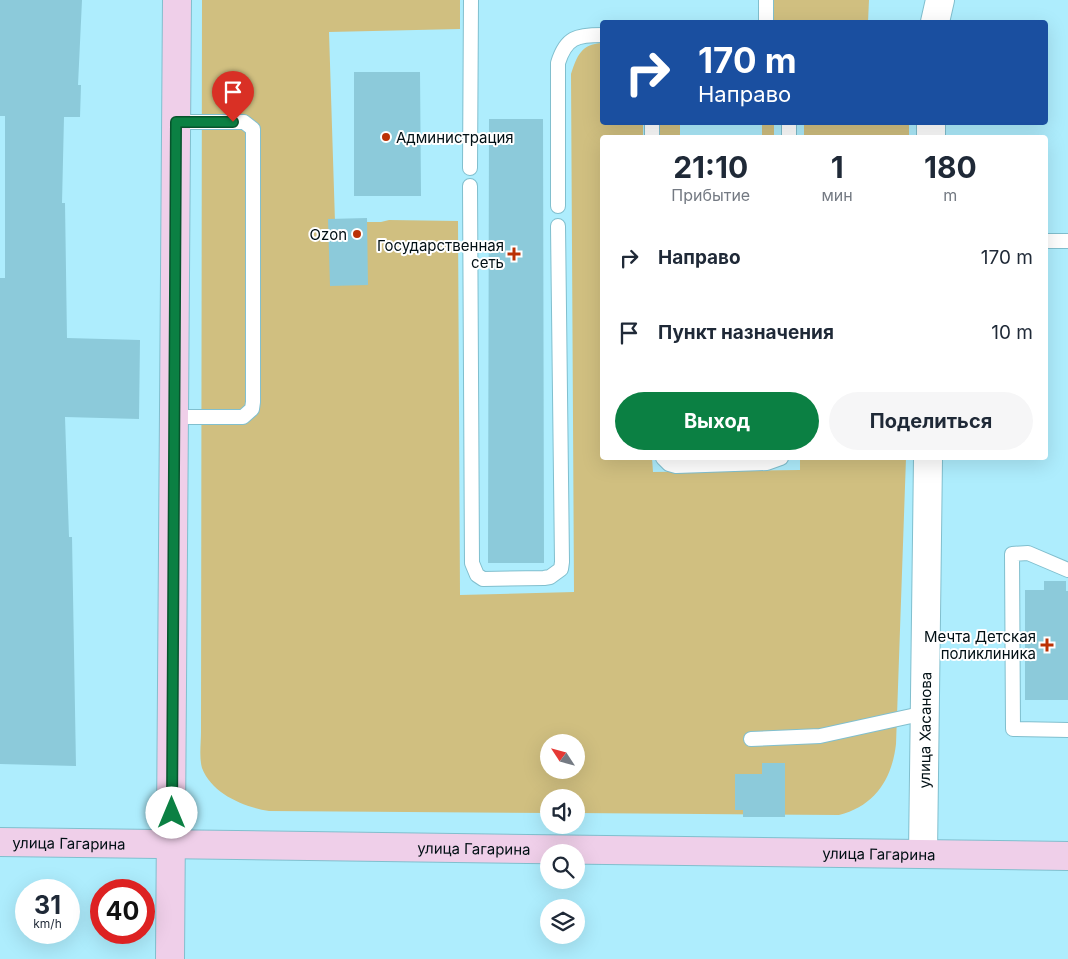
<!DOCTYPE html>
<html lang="ru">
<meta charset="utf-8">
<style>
body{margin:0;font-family:Inter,sans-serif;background:#f6f6f7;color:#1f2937;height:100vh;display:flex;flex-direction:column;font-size:19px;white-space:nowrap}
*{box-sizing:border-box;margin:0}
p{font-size:16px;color:#747a83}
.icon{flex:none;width:28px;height:28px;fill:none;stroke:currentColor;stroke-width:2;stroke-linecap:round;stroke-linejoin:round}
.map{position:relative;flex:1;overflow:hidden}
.sheet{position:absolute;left:600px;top:135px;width:448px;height:325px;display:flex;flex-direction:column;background:#fff;border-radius:5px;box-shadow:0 5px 20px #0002}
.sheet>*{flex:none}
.banner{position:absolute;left:600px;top:20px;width:448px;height:105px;border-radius:5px;box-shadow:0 5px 20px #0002;background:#1a4fa0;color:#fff;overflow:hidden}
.needle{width:32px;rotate:306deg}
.controls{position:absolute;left:540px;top:734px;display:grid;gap:10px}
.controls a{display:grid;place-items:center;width:45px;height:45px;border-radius:50%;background:#fff;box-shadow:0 5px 20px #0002;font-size:25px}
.speed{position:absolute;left:15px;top:879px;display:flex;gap:10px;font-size:25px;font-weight:700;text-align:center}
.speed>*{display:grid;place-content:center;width:65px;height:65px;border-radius:50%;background:#fff;box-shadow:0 5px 20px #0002;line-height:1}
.speed small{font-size:12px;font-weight:400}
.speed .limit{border:8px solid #d22;background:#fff;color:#111}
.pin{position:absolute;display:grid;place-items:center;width:42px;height:42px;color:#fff;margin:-51px -21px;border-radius:50% 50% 50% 0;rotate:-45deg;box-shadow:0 0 5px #0007}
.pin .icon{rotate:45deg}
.me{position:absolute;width:55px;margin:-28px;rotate:0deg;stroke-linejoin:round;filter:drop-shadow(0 0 4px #0008)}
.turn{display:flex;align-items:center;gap:18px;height:105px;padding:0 15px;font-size:22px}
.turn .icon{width:65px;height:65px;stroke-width:2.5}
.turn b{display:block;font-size:35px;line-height:42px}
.eta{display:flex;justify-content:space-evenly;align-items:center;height:85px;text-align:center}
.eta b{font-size:30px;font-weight:700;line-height:35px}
.primary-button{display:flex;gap:10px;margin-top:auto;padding:10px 15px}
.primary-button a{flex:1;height:58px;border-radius:30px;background:#0b8043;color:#fff;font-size:20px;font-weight:700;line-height:58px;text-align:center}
.primary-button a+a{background:#f6f6f7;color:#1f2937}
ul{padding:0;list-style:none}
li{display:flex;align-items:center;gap:15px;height:75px;padding:0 15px}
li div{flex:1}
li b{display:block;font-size:19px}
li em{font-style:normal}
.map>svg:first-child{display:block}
.green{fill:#d0bf80;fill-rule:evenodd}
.building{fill:#8ccada}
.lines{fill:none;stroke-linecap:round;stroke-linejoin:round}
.lane-casing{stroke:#81bfce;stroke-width:16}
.street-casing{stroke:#81bfce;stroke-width:30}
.secondary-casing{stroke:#81bfce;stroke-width:30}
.lane{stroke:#fff;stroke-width:14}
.street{stroke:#fff;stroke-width:28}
.secondary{stroke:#efcfe9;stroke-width:28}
.route-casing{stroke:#07532c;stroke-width:12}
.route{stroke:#0b8043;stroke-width:9}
.poi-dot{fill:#bb3105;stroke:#fff;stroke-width:2}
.labels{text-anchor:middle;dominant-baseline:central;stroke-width:4;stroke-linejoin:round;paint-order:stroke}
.poi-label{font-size:15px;fill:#000f14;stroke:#fff;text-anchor:end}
.street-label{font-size:15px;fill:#000f14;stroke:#fff}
</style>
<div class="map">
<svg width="1068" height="959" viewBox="0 0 1068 959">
<rect width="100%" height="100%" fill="#aeedfd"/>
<!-- green -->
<path class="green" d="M202,0h258v29l-131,3 6,190h46l8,-2 69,1 2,374 114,-3 -3,-518c6,-18 10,-30 31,-31v79l41,1v14l-41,1v320h50l1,14 147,-2v-12h106l-10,286c-4,35 -21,62 -57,71l-263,-2v-15h-27v15l-280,-2c-25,-4 -57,-17 -67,-43 -3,-10 -1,-25 -1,-36zM549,742h27v28h-27z
M773,0h96l-1,22h-95z
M657,123h23v14l-23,1z
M762,123h12v14h-12z
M804,123h105v14h-105z"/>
<!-- building -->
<path class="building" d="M0,0h82l-4,85h3l-1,32h-16l-2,86h3l2,135 73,2 -1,79 -74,-2 4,120h3l4,229 -76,-2v-486h5v-162h-5z
M354,72h66l1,124h-67z
M489,119h54l1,444h-56z
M367,218l1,67 -38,1 -2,-67z
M1044,581h22v10h2v109h-43v-110h19z
M762,763h23v54h-42v-7h-8v-36h27z"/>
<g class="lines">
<defs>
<path id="lane" d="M766,22v-22
M652,138v-16
M789,138v-16
M470,168l1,-168
M470,186l2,377 5,12 6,4 61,-1 6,-1 11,-8 1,-7 -4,-336
M558,206v-143c8,-26 19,-28 44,-28
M1045,241h23
M175,417h68l9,-8 1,-7v-273l-9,-7h-68
M663,458l6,6 7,2 91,-3 14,-5
M1068,570l-40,-17 -16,1 1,175 55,1
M751,739l69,-3 105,-23"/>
<g id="street">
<path d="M935,22l5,-22"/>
<path d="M931,138v-16"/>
<path id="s1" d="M923,854l5,-396"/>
</g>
<g id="secondary">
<path id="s2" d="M0,842l1068,14"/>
<path d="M170,959l7,-959"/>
</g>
</defs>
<!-- lane casing -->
<use href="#lane" class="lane-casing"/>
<!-- street casing -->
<use href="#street" class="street-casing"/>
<!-- secondary casing -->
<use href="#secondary" class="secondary-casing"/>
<!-- lane -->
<use href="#lane" class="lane"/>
<!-- street -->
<use href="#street" class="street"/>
<!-- secondary -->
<use href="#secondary" class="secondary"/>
</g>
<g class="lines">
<defs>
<path id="route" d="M172,813l4,-691h57"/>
</defs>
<!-- route casing -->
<use href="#route" class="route-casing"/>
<!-- route -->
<use href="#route" class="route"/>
</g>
<!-- markers -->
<g class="poi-dot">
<circle cx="386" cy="137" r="5"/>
<circle cx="357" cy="234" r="5"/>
<path d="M511.5 246.5h5v5h5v5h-5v5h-5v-5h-5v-5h5z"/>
<path d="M1044.5 637.5h5v5h5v5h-5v5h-5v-5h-5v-5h5z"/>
</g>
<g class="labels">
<!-- poi labels -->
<g class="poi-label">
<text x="396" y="137" text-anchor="start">Администрация</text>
<text x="347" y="234">Ozon</text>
<text x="504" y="245">Государственная<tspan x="504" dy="17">сеть</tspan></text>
<text x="1036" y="636">Мечта Детская<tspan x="1036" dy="17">поликлиника</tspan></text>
</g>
<!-- street labels -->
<g class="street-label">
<text stroke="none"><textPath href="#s1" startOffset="124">улица Хасанова</textPath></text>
<text stroke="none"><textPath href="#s2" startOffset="69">улица Гагарина</textPath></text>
<text stroke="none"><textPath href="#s2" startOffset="474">улица Гагарина</textPath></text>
<text stroke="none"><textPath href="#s2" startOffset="879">улица Гагарина</textPath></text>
</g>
</g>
</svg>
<div class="controls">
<a><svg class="needle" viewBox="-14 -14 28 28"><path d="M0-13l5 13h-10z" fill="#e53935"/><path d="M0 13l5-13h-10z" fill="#747a83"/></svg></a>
<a><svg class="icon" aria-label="sound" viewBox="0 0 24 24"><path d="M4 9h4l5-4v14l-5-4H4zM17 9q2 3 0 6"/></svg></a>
<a><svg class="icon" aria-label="search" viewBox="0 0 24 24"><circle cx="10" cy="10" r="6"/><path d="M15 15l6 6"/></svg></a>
<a><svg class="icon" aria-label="layers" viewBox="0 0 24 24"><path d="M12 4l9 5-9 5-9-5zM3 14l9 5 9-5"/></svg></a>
</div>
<div class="speed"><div>31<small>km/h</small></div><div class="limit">40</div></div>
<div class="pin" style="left:233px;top:122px;background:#d93025"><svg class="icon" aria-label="arrive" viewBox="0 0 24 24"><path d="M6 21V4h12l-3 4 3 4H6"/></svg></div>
<svg class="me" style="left:172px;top:813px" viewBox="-20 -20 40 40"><circle r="19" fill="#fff"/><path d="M0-13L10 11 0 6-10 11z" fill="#0b8043"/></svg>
<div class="banner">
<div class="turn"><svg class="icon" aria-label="right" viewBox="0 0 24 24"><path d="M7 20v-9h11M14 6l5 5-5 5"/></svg><div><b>170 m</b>Направо</div></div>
</div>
<section class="sheet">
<div class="eta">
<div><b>21:10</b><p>Прибытие</p></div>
<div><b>1</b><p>мин</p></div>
<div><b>180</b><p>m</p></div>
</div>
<ul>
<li><svg class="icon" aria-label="right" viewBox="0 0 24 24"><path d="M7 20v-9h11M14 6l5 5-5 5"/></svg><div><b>Направо</b></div><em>170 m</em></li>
<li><svg class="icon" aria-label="arrive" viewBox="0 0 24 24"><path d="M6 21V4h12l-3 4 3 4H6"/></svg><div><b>Пункт назначения</b></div><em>10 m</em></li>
</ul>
<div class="primary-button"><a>Выход</a><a>Поделиться</a></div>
</section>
</div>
